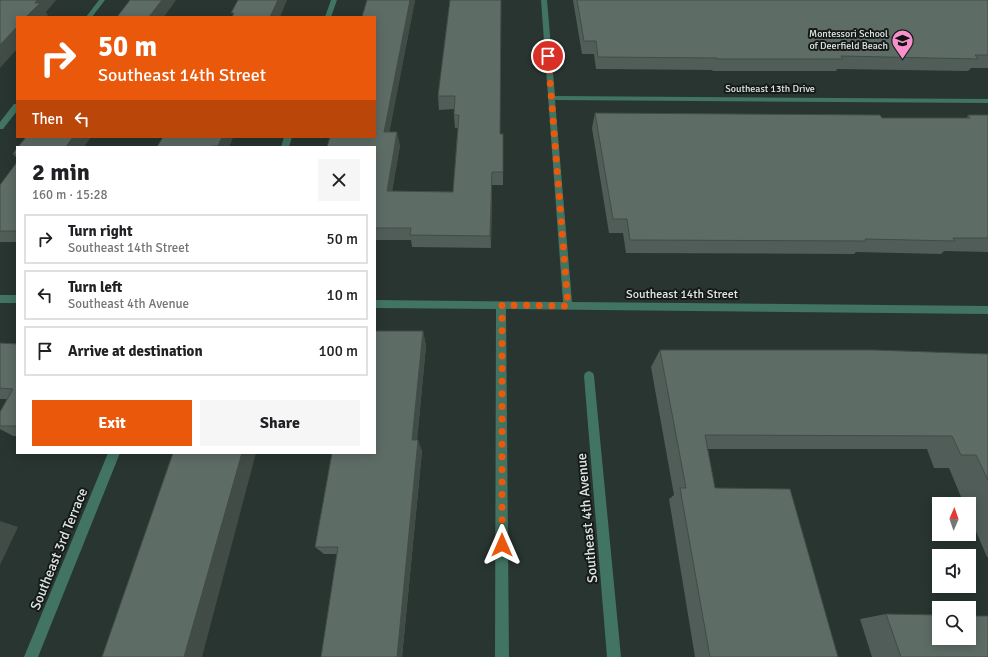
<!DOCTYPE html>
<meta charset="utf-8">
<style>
body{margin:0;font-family:Signika,sans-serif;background:#f6f6f6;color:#202124;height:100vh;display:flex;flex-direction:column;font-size:15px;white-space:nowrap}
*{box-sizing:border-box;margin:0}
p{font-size:13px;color:#757577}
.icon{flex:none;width:22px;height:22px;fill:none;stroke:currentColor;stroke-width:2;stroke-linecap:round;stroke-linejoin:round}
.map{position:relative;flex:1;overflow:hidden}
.sheet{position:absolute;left:16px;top:146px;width:360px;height:308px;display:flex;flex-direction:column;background:#fff;border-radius:0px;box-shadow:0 2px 10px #0003}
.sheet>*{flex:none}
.banner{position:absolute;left:16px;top:16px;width:360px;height:122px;border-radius:0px;box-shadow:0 2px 10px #0003;background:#ea580c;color:#fff;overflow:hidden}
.needle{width:26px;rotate:2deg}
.tools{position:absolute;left:932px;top:497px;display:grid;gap:8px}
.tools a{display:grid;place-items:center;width:44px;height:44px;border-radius:0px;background:#fff;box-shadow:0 2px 10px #0003;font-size:20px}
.pin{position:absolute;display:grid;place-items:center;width:34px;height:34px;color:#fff;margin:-17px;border:2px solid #fff;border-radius:50%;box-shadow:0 1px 4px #0007}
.me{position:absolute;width:44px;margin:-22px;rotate:0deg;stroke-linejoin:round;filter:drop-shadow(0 0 3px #0008)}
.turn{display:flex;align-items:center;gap:14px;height:84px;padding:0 16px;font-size:18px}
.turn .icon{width:52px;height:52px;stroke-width:2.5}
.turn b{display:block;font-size:28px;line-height:34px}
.then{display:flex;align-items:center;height:38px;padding:0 16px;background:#0003;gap:8px;font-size:15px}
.round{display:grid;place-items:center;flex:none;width:42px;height:42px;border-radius:0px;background:#f6f6f6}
.headline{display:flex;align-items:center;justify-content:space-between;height:68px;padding:0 16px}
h1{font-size:24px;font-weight:700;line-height:30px}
.cta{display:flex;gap:8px;margin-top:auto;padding:8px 16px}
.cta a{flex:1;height:46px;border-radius:0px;background:#ea580c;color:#fff;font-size:16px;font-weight:700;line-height:46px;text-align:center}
.cta a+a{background:#f6f6f6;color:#202124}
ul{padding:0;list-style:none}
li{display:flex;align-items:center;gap:12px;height:50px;margin:0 8px 6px;padding:0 8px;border:2px solid #e0e0e0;border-radius:0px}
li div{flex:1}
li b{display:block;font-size:15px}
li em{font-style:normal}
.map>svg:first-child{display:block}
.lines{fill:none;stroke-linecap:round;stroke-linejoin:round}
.minor{fill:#417462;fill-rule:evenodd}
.wall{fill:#515d58}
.shaded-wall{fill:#424c47}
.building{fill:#5e6c66;stroke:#424c47}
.route{stroke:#ea580c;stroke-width:7;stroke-dasharray:0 12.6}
.labels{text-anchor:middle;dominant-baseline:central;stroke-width:4;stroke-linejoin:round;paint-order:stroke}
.far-poi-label{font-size:10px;fill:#dfe7e4;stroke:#161b19;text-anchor:end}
.far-street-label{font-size:10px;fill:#dfe7e4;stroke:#161b19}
.street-label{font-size:12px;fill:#dfe7e4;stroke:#161b19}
.near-street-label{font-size:14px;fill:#dfe7e4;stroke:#161b19}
</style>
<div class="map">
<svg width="988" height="657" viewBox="0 0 988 657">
<rect width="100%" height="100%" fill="#293531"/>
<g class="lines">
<!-- minor -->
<path class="minor" d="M99,0h6l-13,17h-6z
M331,0h6l-6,17h-6z
M541,0h6l8,96 433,3v4l-433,-3 17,202 416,4v8l-482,-5 3,348h-14l1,-348 -121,-1v-8l188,2z
M14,104h3v7l-14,18h-3v-7z
M284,137h8l-3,10h-8z
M0,295h17v8h-17z
M589,371l4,2 1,3 27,281h-14l-23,-281 1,-3z
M108,453h12l-82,204h-14z"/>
</g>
<!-- wall -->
<path class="wall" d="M367,0h48l-26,132 11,13 -8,46 61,1 5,-64h-3l-1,-13v-6l-15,1 -1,-14 12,-96 50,134h3v51h-11l-1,63 -79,-1 -1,-7h-36v-103z
M573,0h415v68h-17l-3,3 -131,-2 -1,2h-123l-1,-1 -116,-1 -2,-15h-12z
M595,113l287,5h85l1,-3h20v137l-44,-1 -3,3 -85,-2 -2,2 -228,-1 -3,-20h-14l-17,-105z
M233,137l-4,10h-72z
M17,148v10l-4,-4z
M17,162v80h-17v-57z
M423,331l3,15 -9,94 5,11 -20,206h-81l16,-103h-13l-9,-7z
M0,343l17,1v92h-4l-13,-7v-17l7,-13h-7z
M660,350l328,4v203h-1l-18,-42v-11h-5l-15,-36h-15l-7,-19h-220l8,39 123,169h-143l-26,-158 5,-4 -23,-128z
M886,614l102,43h-116l-12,-38z"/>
<!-- shaded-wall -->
<path class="shaded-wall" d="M37,0h19l-10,12 2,3 -2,2h-20l9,-14z
M162,0h14l-12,17h-15z
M278,0h9l-7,17h-10z
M410,0h5l-28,145 -3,-13z
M17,27v22l-17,19v-23z
M397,132l3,13 -10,59 -3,-13z
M73,137h18l-7,10h-18z
M222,137h11l-4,10h-10l-1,-1z
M492,172v13l-1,63 -1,-12z
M423,331l3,15 -10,105 -4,-11z
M418,440l4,11 -20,206h-5z
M242,453h14l-54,204h-18z
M0,521l18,6 -18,38z"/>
<!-- building -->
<path class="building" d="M0,0h37l-2,3h5l-14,14h-9v10l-17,18z
M130,0h32l-13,17h-32z
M238,0h40l-8,17h-38l2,-4h-3z
M367,0h43l-26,132h13l-10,59 66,1 6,-77h-5l1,-19h-17l12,-96h51l-1,134h3v38h-11l-2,64 -80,-1 1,-7h-36v-81h-48l3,-10h45v-120h-13z
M577,0h411v55h-13l3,4 -137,-3 2,3h-126v-1l-119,-1 -2,-16h-12z
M595,113l285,2 2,3h88l-2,-3h20v123h-35l2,3 -90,-2 1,2 -236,-1 -3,-21h-14z
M26,137h47l-7,10h-48z
M163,137h59l-4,9h-7v1h-54z
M17,148v6h-4z
M17,162v69h-17v-46z
M375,331h48l-11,109h6l-21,217h-76l17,-110h-23l17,-94h43z
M0,343l17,1v82h-17v-14l13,-23 -13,-1z
M660,350h214l114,4v126l-12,-25h-15l-9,-19 -247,-1 10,53 75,1 48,168h-128l-30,-169h6z
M173,453h69l-58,204h-82z
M886,614l53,1v23h30v-22h19v41h-87z"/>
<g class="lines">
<!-- route -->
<path class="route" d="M502,545v-240l66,1 -20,-250"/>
</g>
<!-- icons -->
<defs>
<symbol id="school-pin" viewBox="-11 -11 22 30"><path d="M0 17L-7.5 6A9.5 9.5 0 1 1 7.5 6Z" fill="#f890cc" stroke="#161b19"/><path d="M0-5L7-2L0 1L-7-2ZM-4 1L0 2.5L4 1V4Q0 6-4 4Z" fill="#111"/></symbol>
</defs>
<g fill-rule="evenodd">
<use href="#school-pin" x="890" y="28" width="25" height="34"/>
</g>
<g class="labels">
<!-- far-poi labels -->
<g class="far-poi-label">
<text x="888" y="34">Montessori School<tspan x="888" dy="12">of Deerfield Beach</tspan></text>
</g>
<!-- far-street labels -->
<g class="far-street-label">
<text x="770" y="89">Southeast 13th Drive</text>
</g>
<!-- street labels -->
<g class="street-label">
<text x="682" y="294">Southeast 14th Street</text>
</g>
<!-- near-street labels -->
<g class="near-street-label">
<text transform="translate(587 518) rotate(-95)">Southeast 4th Avenue</text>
<text transform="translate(59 549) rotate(-68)">Southeast 3rd Terrace</text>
</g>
</g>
</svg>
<div class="tools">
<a><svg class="needle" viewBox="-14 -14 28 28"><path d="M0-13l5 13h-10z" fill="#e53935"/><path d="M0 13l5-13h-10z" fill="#757577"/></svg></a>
<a><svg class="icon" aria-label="sound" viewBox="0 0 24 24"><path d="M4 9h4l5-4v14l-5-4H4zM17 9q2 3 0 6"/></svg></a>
<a><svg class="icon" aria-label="search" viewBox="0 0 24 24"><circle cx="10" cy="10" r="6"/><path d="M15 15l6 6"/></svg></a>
</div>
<div class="pin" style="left:548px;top:56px;background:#d93025"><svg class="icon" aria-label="arrive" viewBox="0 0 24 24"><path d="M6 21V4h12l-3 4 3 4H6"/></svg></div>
<svg class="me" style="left:502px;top:545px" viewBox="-20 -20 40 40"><path d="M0-17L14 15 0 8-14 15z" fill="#ea580c" stroke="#fff" stroke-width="4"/></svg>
<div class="banner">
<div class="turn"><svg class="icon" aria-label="right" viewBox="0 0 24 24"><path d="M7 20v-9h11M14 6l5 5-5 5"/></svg><div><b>50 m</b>Southeast 14th Street</div></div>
<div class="then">Then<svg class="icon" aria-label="left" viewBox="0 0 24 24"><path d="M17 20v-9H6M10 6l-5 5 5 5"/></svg></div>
</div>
<section class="sheet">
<div class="headline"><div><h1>2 min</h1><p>160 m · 15:28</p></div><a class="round"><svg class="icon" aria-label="close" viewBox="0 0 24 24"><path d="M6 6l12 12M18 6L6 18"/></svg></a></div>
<ul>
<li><svg class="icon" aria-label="right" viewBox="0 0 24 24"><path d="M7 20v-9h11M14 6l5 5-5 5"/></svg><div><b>Turn right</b><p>Southeast 14th Street</p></div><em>50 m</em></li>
<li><svg class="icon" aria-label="left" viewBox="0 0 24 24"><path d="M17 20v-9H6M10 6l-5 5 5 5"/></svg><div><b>Turn left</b><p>Southeast 4th Avenue</p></div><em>10 m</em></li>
<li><svg class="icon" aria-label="arrive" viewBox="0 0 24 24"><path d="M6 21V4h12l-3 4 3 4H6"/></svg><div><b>Arrive at destination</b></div><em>100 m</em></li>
</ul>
<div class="cta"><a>Exit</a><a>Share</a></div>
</section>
</div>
